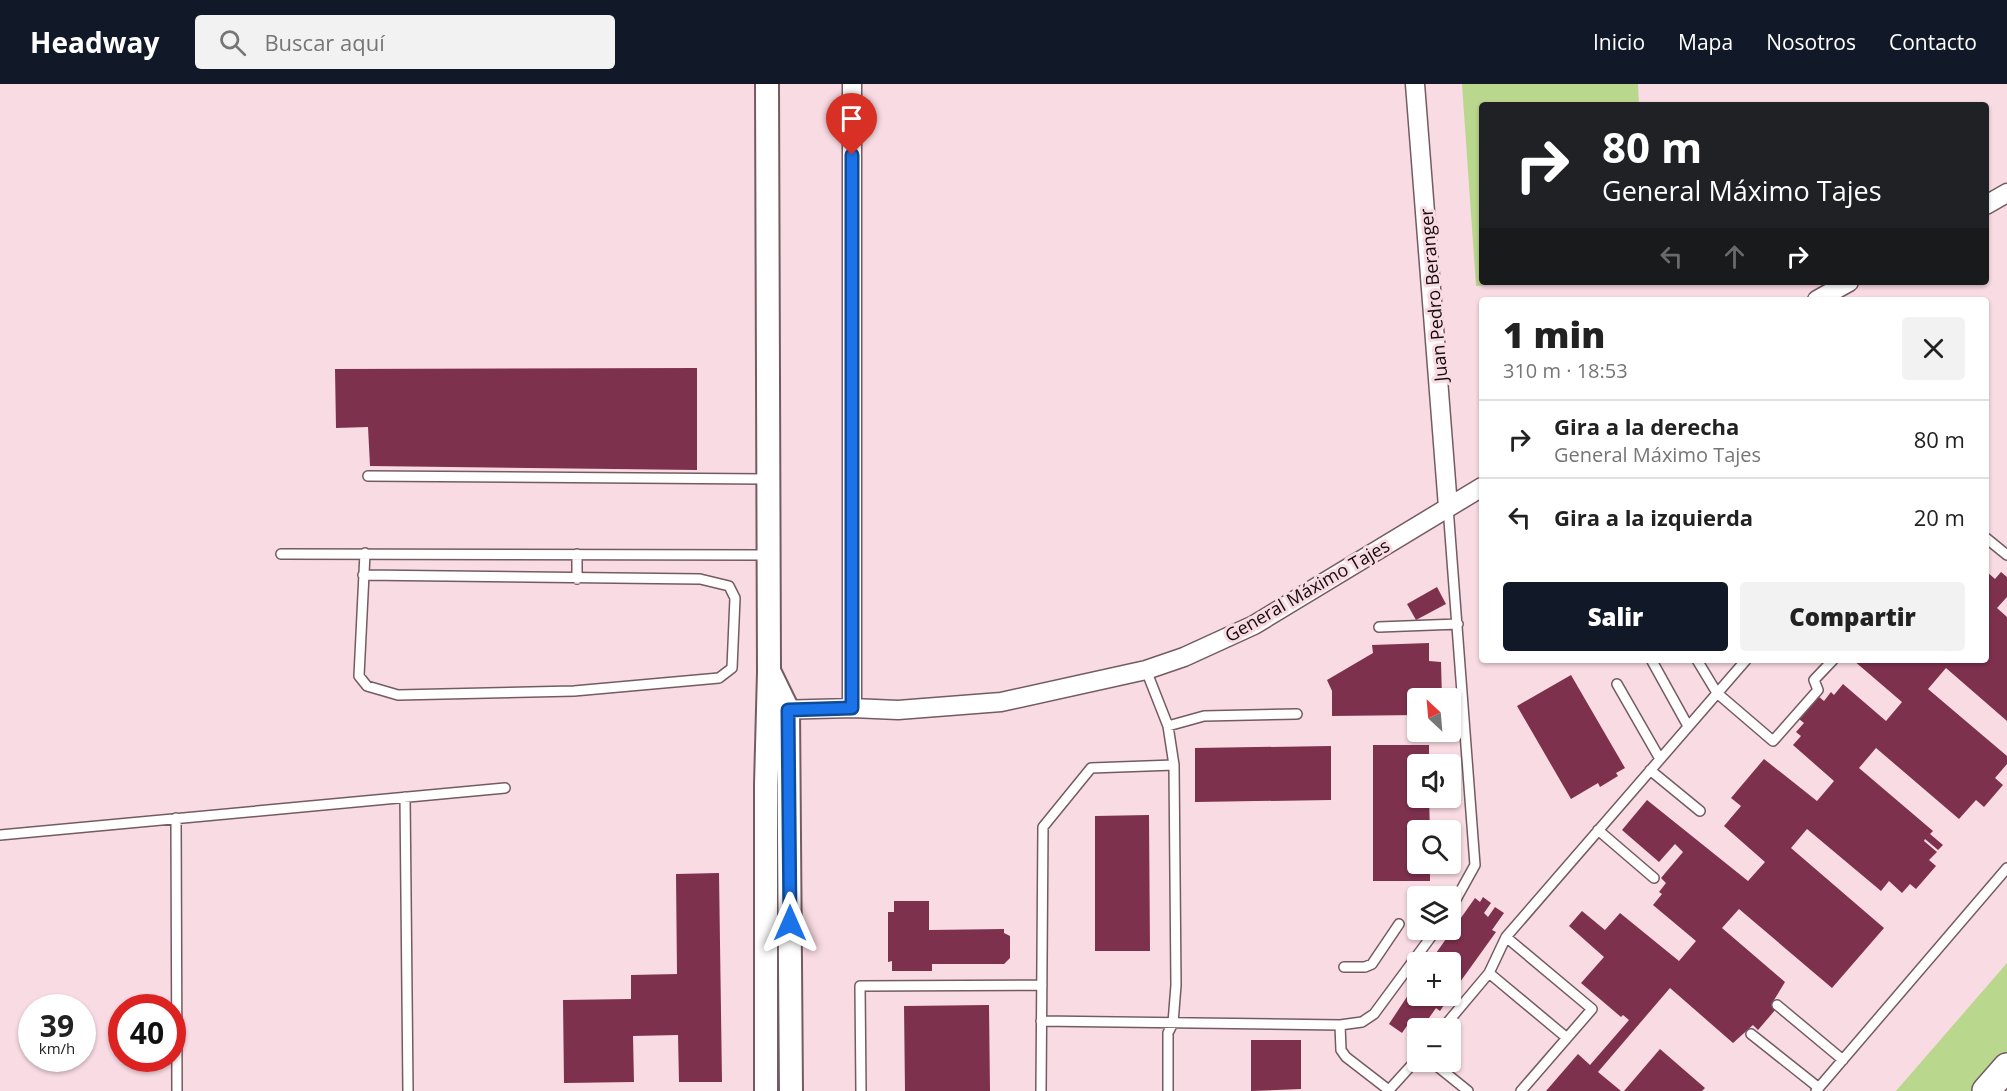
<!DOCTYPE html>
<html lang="es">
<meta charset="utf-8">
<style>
body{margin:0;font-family:"Open Sans",sans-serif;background:#f2f2f2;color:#222;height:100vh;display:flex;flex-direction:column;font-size:22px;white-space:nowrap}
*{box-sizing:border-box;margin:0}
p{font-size:20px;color:#767676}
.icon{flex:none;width:33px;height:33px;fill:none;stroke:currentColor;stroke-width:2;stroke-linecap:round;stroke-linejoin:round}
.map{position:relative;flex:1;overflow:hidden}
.panel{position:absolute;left:1479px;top:213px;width:510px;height:366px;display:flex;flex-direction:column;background:#fff;border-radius:6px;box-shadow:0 2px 4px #0004}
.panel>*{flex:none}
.guide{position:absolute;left:1479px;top:18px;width:510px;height:183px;border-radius:6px;box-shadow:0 2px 4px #0004;background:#202124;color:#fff;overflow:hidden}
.needle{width:39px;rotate:334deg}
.tools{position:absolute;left:1407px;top:604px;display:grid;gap:12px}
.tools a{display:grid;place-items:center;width:54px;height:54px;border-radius:6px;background:#fff;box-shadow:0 2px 4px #0004;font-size:30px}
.speed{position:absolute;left:18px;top:910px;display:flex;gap:12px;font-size:30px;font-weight:700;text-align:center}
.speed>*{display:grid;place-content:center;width:78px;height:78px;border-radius:50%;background:#fff;box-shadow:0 2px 4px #0004;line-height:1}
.speed small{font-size:15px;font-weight:400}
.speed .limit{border:9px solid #d22;background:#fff;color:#111}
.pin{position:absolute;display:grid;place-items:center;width:51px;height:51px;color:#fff;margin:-62px -26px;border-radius:50% 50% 50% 0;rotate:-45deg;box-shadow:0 0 6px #0007}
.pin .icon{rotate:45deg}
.me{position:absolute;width:66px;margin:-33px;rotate:0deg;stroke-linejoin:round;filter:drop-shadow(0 0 4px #0008)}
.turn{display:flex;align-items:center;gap:21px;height:126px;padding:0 24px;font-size:27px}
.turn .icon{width:78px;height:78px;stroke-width:2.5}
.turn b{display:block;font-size:42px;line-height:51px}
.lanes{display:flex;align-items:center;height:57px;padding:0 24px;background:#0003;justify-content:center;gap:30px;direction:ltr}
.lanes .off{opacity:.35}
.round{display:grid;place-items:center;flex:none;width:63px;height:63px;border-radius:6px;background:#f2f2f2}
.summary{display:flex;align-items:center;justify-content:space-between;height:102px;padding:0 24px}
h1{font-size:36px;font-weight:800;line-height:45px}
.cta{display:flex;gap:12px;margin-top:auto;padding:12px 24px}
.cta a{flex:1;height:69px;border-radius:6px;background:#111827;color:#fff;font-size:24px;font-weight:800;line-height:69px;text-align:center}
.cta a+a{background:#f2f2f2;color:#222}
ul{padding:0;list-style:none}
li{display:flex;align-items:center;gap:18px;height:78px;padding:0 24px;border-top:2px solid #e0e0e0}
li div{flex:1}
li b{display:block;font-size:22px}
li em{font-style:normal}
header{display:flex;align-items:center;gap:36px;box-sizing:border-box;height:84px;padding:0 30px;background:#111827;color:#fff}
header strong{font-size:28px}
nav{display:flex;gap:33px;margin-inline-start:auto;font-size:21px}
.search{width:420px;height:54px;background:#f2f2f2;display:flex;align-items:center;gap:15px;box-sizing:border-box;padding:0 21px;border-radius:6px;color:#767676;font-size:22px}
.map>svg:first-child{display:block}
.green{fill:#bad78e}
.building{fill:#7e314d}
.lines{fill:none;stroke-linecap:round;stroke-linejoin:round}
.service-casing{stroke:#745b62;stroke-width:12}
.minor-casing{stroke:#745b62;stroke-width:21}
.tertiary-casing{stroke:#745b62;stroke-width:26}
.primary-casing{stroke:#745b62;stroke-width:30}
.service{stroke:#fff;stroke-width:9}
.minor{stroke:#fff;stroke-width:18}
.tertiary{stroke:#fff;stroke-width:22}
.primary{stroke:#fff;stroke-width:27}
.route-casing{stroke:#114b97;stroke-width:15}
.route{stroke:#1a73e8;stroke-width:10}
.labels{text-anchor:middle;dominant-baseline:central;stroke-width:6;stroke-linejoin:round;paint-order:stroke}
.street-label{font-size:18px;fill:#150b0e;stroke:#f9dbe3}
</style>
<header>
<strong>Headway</strong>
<div class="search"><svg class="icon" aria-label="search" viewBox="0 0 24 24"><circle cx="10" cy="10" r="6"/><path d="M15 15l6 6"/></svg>Buscar aquí</div>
<nav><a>Inicio</a><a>Mapa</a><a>Nosotros</a><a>Contacto</a></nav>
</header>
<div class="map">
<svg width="2007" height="1007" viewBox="0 0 2007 1007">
<rect width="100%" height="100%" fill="#f9dbe3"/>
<!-- green -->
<path class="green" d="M1462,0h176l1,21h-157v177h50l-56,4z
M777,638l5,369h-5z
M2007,879v99l-25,29h-86z"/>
<!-- building -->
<path class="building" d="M697,284v102l-327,-4 -2,-39 -32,1 -1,-59z
M1986,487l9,8 6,-7 6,5v20l-10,11 10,9v104l-61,-53 -18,21 79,67v8l-12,14 8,7 -19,22 -8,-7 -17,19 -83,-71 -17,20 74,63 -3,3 13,11 -5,5 -13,-11 -1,2 13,11 -8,8 7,6 -20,23 -6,-5 -8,9 -13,-12 -8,10 -74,-62 -16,19 93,80 -52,60 -93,-79 -17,19 63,54 -14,23 5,4 -18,21 -5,-5 -20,18 -63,-55 -72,84 23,19h-75l32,-37 12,11 39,-45 -6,-5 -2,2 -40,-34 23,-26 -35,-31 13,-15 23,19 15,-17 59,48 17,-20 -43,-36 9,-11 -3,-2 7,-9 -5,-5 22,-26 -8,-8 -16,18 -37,-32 25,-30 101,81 17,-19 -41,-36 17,-20 -10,-8 33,-39 53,42 17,-20 -41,-36 8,-9 -5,-4 8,-9 -5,-4 19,-23 6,5 7,-9 3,3 9,-11 43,37 16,-19 -49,-42h133z
M1437,503l9,17 -30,16 -9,-16z
M1429,559v18l12,1 1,37h-24v16l-86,1v-25l-5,-11 46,-27 -1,-8z
M1571,591l54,93 -9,5 2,3 -18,11 -2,-4 -27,16 -54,-93z
M1373,661h56v20h-11v33h11l1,33h-12v33h12v17h-57z
M1331,662v54l-136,2v-54z
M1149,731l1,136h-55v-135z
M719,789l3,209h-43l-1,-47 -45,1 1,46 -70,1 -1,-83 68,-1v-24l46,-1 -1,-100z
M1483,813l8,6 -7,10 4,4 7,-10 9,6 -12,17 4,2 -46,64v-33h-21l46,-65 5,4z
M894,817h35v29l75,-1v4l6,3v22l-6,6h-72v7h-40v-10l-4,1v-50h6z
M1418,896v16h32l-10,15 -4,-3 -14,20 -11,-8 -9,13 -13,-9z
M989,921l1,86h-85l-1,-85z
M1251,956h50v49l-50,2z
M1660,965l45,39 -3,3h-78z"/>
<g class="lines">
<defs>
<path id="service" d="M368,392l400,3
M1448,423l27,358 -25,45
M1986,454l21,17
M281,470l487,1
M577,470v25
M363,491l337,4 29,7 6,12 -3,70 -13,10 -145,13 -176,4 -31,-9 -8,-10 6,-123
M1379,543l79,-3
M1697,576l20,33 56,48 45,-51 -4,-10 19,-20
M1652,577l36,65
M1146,586l22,56 36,-10 93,-2
M1617,600l43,75
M1168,642l6,39 2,220 -3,38 -5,10v58
M1650,686l50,41
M405,713l3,294
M176,734l1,273
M1598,746l56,48
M0,751l505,-47
M1506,853l86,72 -71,82
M1344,883h21l7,-3 27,-40
M1489,889l78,65
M1777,921l66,55
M1041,937l299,4 22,-3 12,-8 62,-84
M1340,941l1,25 5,7 44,34
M1442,945l47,-56 17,-36 240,-277
M1751,950l68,54
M1432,978l36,29
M1389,1006l29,-32
M861,1007l-1,-105 182,-1
M1041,1007l2,-264 48,-59 83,-3
M1816,1007l191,-223"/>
<path id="minor" d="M1415,0l33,423
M1986,121l21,-12
M1817,216l32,-18
M852,624v-624
M775,626l77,-2 46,2 103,-8 145,-32 38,-13 70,-32 228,-138"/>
<path id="tertiary" d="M770,589l18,37 3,381
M766,1007v-306l3,-113 -2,-588"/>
<path id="primary" d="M1986,1007l21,-24"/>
</defs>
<!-- service casing -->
<use href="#service" class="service-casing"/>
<!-- minor casing -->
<use href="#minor" class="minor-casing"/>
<!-- tertiary casing -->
<use href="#tertiary" class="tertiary-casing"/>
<!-- primary casing -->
<use href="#primary" class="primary-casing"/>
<!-- service -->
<use href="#service" class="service"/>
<!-- minor -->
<use href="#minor" class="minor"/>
<!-- tertiary -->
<use href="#tertiary" class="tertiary"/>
<!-- primary -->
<use href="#primary" class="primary"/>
</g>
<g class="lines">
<defs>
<path id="route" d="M790,839l-2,-213 64,-2v-553"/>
</defs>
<!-- route casing -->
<use href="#route" class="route-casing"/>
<!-- route -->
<use href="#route" class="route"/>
</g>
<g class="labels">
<!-- street labels -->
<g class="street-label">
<text transform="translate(1433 211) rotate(-95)">Juan Pedro Beranger</text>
<text transform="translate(1307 506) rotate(-30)">General Máximo Tajes</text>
</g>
</g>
</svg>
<div class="tools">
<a><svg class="needle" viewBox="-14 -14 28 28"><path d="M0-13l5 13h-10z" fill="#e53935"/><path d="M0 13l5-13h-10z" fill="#767676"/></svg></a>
<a><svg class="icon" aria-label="sound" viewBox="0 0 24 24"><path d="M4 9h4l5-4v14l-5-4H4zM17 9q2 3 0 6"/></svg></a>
<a><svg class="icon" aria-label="search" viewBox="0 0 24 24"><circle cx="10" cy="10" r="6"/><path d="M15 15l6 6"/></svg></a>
<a><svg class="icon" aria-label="layers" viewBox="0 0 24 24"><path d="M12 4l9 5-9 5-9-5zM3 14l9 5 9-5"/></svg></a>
<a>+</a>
<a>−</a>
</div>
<div class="speed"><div>39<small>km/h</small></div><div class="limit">40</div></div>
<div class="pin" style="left:852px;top:71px;background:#d93025"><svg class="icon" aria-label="arrive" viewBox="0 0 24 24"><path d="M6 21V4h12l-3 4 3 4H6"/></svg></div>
<svg class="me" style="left:790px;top:839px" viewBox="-20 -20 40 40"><path d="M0-17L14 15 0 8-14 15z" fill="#1a73e8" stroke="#fff" stroke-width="4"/></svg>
<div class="guide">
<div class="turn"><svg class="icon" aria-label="right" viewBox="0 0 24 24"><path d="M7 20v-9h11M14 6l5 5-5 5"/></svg><div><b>80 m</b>General Máximo Tajes</div></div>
<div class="lanes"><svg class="icon off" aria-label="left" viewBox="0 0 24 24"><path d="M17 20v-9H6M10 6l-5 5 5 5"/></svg><svg class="icon off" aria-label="ahead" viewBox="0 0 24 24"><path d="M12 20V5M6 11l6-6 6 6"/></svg><svg class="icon" aria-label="right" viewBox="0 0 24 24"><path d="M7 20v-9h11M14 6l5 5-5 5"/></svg></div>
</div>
<section class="panel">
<div class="summary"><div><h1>1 min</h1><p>310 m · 18:53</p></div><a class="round"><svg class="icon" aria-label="close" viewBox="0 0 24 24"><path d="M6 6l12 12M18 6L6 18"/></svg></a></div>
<ul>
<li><svg class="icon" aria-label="right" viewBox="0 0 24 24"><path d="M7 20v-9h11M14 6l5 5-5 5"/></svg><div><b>Gira a la derecha</b><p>General Máximo Tajes</p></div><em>80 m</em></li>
<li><svg class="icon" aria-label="left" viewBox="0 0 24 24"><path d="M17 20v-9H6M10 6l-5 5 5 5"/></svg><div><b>Gira a la izquierda</b></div><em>20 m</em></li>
</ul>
<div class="cta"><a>Salir</a><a>Compartir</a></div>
</section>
</div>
